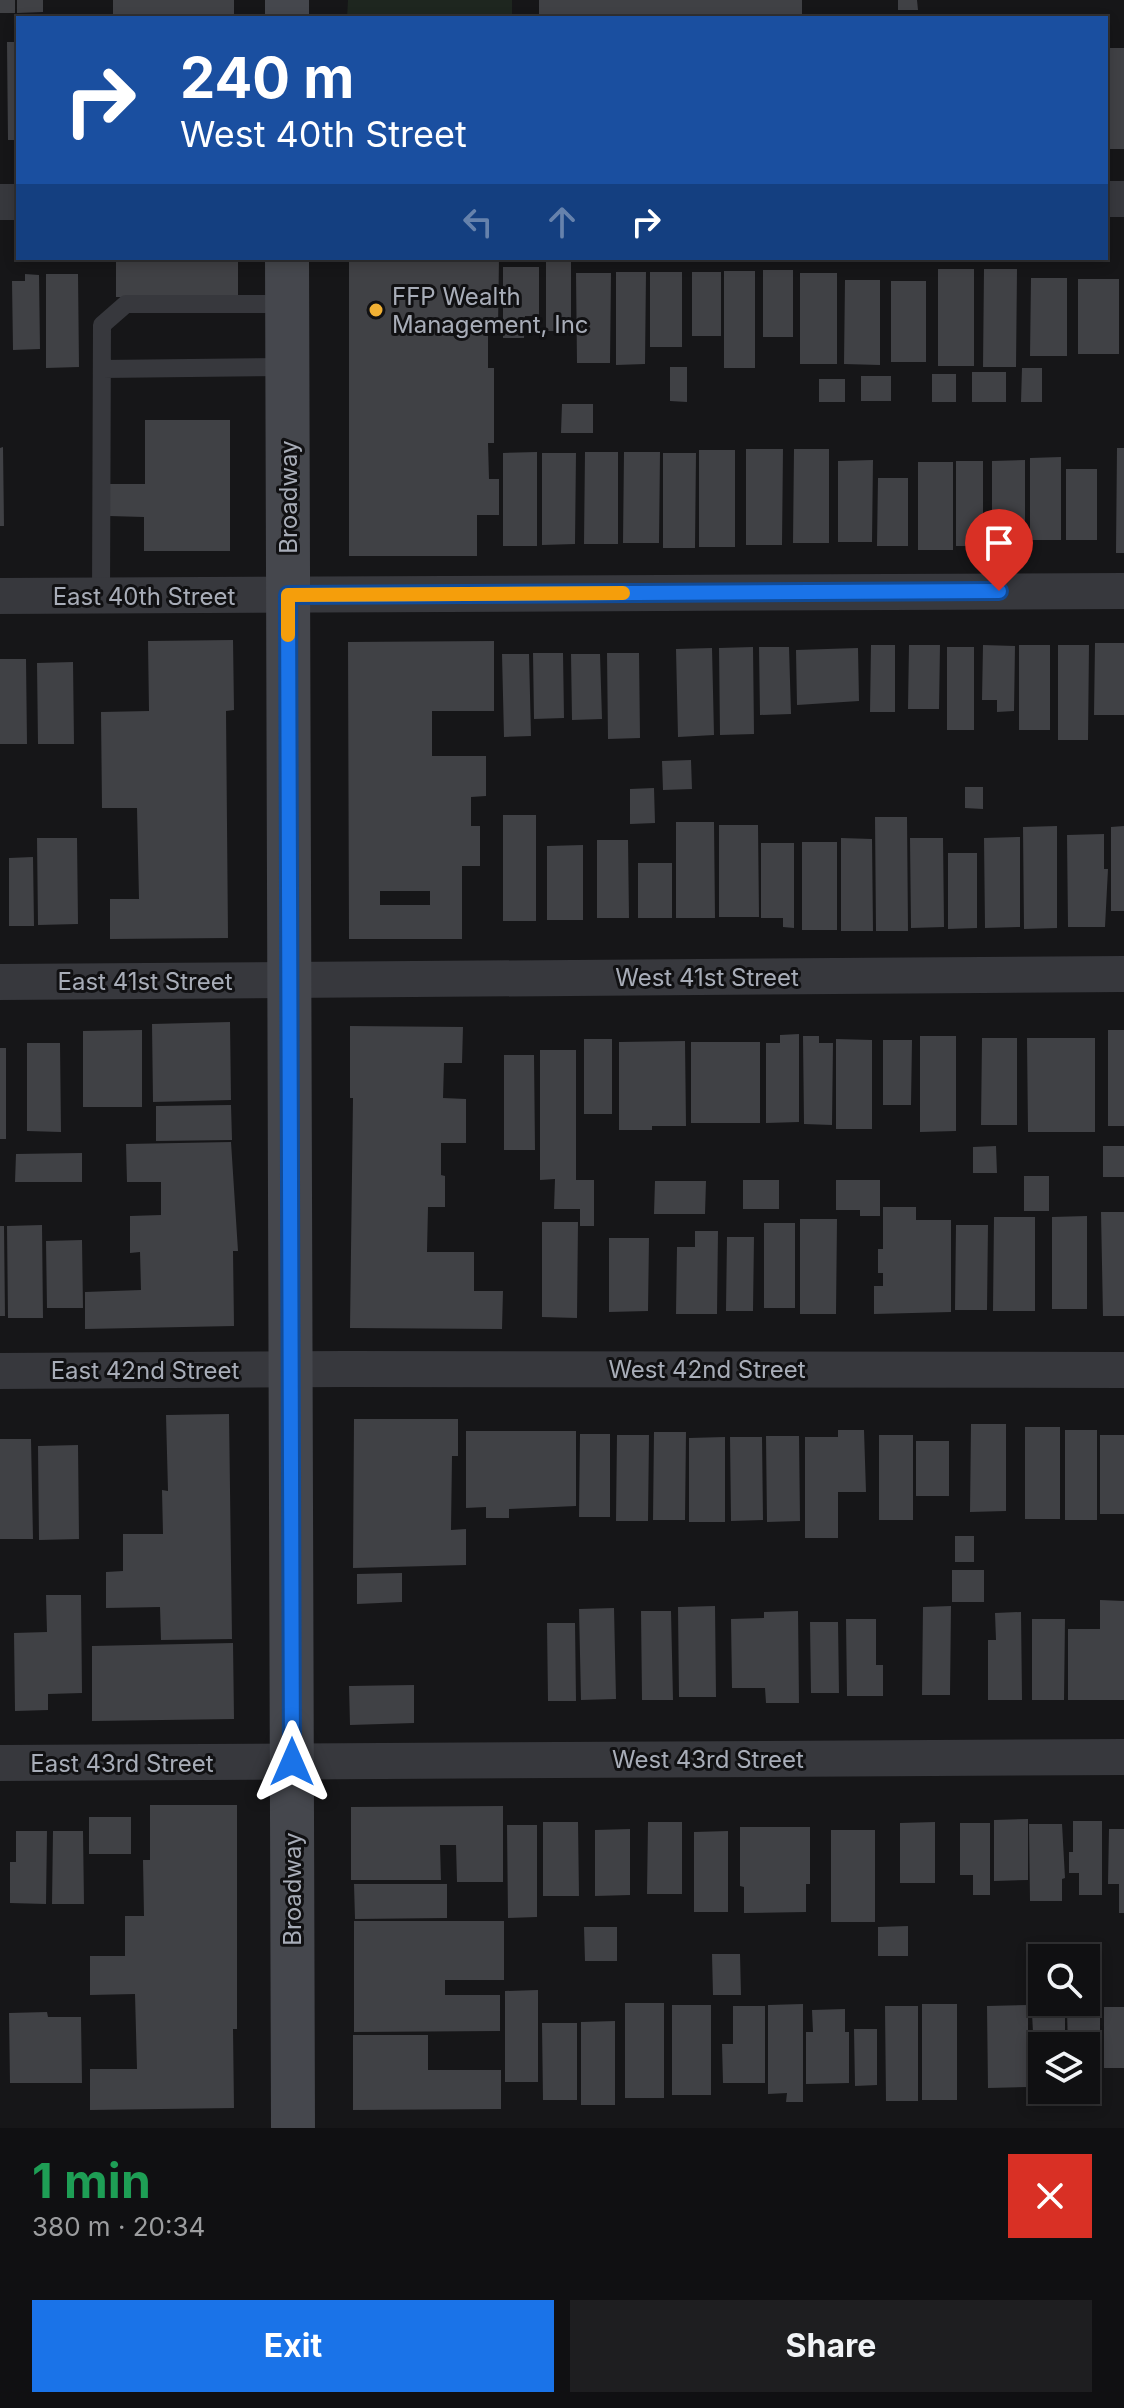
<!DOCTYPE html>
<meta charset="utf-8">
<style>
body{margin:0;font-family:Inter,sans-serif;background:#1e1e20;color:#f1f3f6;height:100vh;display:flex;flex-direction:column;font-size:30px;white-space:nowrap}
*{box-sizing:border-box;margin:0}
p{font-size:26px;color:#9c9d9f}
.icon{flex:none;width:44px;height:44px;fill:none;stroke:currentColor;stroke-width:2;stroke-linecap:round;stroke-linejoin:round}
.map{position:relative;height:2128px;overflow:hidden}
.drawer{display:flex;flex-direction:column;background:#101012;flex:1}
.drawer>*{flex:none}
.hud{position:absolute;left:16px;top:16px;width:1092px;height:244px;border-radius:0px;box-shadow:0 4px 12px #0003,0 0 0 2px #303032;background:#1a4fa0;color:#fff;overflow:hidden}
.controls{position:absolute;left:1028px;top:1944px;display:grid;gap:16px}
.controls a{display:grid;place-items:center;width:72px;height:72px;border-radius:0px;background:#101012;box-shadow:0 4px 12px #0003,0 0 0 2px #303032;font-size:40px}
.pin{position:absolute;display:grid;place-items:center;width:68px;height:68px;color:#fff;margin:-82px -34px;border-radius:50% 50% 50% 0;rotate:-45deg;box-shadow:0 0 8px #0007}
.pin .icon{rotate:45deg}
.me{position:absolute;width:88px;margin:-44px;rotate:0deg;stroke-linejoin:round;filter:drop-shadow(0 0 6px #0008)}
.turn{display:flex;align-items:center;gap:28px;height:168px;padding:0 32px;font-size:36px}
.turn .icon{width:104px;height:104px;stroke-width:2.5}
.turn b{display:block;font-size:56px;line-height:68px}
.lanes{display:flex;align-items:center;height:76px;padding:0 32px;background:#0003;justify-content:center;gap:40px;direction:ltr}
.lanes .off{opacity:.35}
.round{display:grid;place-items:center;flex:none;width:84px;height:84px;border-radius:0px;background:#1e1e20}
.head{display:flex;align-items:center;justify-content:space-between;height:136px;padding:0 32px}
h1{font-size:48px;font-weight:700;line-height:60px;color:#1e9e55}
.cta{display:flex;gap:16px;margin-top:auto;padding:16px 32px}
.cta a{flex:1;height:92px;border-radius:0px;background:#1a73e8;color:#fff;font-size:32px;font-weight:700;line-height:92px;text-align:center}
.cta a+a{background:#1e1e20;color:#f1f3f6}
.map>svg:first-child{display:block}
.green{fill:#1e261f}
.building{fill:#404145;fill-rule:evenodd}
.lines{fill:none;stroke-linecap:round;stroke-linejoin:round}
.lane{stroke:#37383d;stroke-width:18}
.street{stroke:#37383d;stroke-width:36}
.secondary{stroke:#45474d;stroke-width:44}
.route-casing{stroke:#114b97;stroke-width:20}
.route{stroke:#1a73e8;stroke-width:14}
.slow{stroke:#f59e0b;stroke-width:14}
.poi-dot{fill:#f2b134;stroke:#111113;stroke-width:3}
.labels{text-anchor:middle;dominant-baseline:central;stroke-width:6;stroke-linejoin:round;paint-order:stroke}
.poi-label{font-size:24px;fill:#a8adb8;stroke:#111113;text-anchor:start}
.street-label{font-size:24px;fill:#a8adb8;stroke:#111113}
</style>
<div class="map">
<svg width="1124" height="2128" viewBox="0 0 1124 2128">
<rect width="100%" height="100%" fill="#161618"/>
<!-- green -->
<path class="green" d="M348,0h164v18h-165z"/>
<!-- building -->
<path class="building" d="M0,0h15v13h-15z
M17,0h26v12l-26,1z
M113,0h121v18h-121z
M539,0h263v18h-263z
M898,0h19l1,10h-20z
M7,42h11v98h-10z
M1107,48h17v101h-18z
M116,258h122v39h-122z
M349,258h150l-1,70h-10v40h6v75h-6l1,36h10v36h-22v41h-128z
M571,258v73h-25v-72z
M503,267h36v49h-14l-1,22h-21z
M938,269h36v97h-36z
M984,269h33l-1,98h-33z
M763,270h30v67h-30z
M724,271h31v97h-31z
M616,272h30l-1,92 -29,1z
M650,272h32v75h-32z
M692,272h29v64h-29z
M576,273h35l-1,90h-33z
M800,273h37v91h-37z
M25,274l14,1 1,74 -27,1 -1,-69h13z
M46,274h32l1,93 -33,1z
M1031,278h36v78h-37z
M1078,279h41v75h-41z
M845,280h35v85l-36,-1z
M891,281h35v81h-35z
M670,367h17v35l-17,-1z
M1022,368h20v34h-21z
M972,372h34v30h-34z
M932,374h24v28h-24z
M861,376h30v25h-30z
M819,379h26v23h-26z
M562,404h31v29h-32z
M145,420h85v131h-86v-34l-35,-1 -1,-32h37z
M3,447l1,79h-4v-78z
M1117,448h7v105h-8z
M746,449h37l-1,96h-36z
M794,449h35v94h-36z
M699,450h36v97h-36z
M537,452v94h-34v-93z
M585,452h33v92h-34z
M624,452h36l-1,91h-36z
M542,453h34l-1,91 -33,1z
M663,453h33l-1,95h-32z
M1061,457v83h-31v-82z
M873,460l-1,82h-34v-81z
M1025,460v81h-15v6h-18v-86z
M956,461h27v85h-27z
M918,462h35v88h-35z
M1066,469h31v71h-31z
M878,478h30v68h-31z
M233,640l1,70 -8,1 2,227 -118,1v-40h29l-2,-91h-35l-1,-96 48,-1 -1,-70z
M494,641v70h-62v45h54v40l-15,1v29h9v40h-18v73h-113l-1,-297zM380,891h50v14h-50z
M1095,643h29v72h-30z
M871,645h24v67h-25z
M909,645h31l-1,64h-31z
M983,645l32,1 -1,65 -17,1v-12h-15z
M1019,645h31v85h-31z
M1058,645h31l-1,95h-30z
M753,647l1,87 -34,1 -1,-87z
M759,647h30l2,67 -31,1z
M947,647h27v83h-27z
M712,648l2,87 -36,2 -2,-88z
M858,648l1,53 -62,4 -1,-55z
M533,653h30l1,65 -30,1z
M607,653h32l1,85 -32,1z
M502,654h27l2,82 -27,1z
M571,654h29l2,65 -30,1z
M0,659h26l1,85h-27z
M73,662l1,82h-36l-1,-81z
M691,760l1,29 -29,1 -1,-29z
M965,787h18v22l-18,-1z
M654,788l1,35 -25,1v-35z
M503,815h33v106h-33z
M875,817h32l1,114h-32z
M676,822h38l1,96h-39z
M719,825h39l1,92h-40z
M1057,826v102l-33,1 -1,-102z
M1124,826v85h-13v-84z
M1104,834v35h4l-3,58h-37l-1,-92z
M1020,837v90l-35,1 -1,-90z
M37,838h40l1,86 -40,1z
M841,838l31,1 1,92h-32z
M910,838h33l1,89 -33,1z
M597,840h31l1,78h-32z
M802,842h35v88h-35z
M761,843h33v85l-11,-1v-9h-22z
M583,845v75h-36v-74z
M948,853h29v75l-29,1z
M33,857l1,69h-25v-68z
M638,863h34v55h-34z
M230,1022l1,78 -78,2 -1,-78z
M350,1026l113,1 -1,36h-18l-1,35 23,1v44h-25v32l4,1v31h-17l-1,45h47v39h29l-1,38 -152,-1 3,-230h-3z
M142,1030v77h-59v-76z
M1108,1030h16v96h-16z
M799,1034v88l-33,1v-80h14v-8z
M803,1036h16v7h14l-1,82 -28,-1z
M920,1036h36v95l-36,1z
M982,1038h35v87h-36z
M1027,1038h68v94h-67z
M584,1039h28v75h-28z
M836,1039l36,1v89h-36z
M883,1040h29l-1,65h-28z
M685,1041l1,85h-34v4h-33v-88z
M691,1042h69v81h-69z
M27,1043h33l1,89 -34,-1z
M0,1048h6v91h-6z
M540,1050h36v130h18v46h-14v-17h-26l1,-30 -15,1z
M504,1055h30l1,95h-31z
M231,1105l1,35 -76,1v-35z
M231,1142l7,109h-5l1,75 -149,3v-37l56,-2 -1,-38 -10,1v-37l31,-1v-33h-34l-1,-38z
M996,1146l1,27h-24v-26z
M1103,1146h21v31h-21z
M82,1153v29h-67l1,-28z
M1024,1176h25v35h-25z
M743,1180h36v29h-36z
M836,1180h44v36h-20v-6h-24z
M655,1181h51l-1,33h-51z
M883,1207h33v13h35v92l-77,2v-28h9v-13h-5v-24h5z
M1101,1212h23v104h-21z
M1087,1216v93h-35v-92z
M994,1217h41v94h-42z
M800,1219h37l-1,95h-36z
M542,1222h36l-1,96 -35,-1z
M764,1223h31v85h-31z
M42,1225l1,93h-35l-1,-92z
M956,1225h32l-1,85h-32z
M0,1226h4l1,90h-5z
M695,1231h23l-1,83h-41l1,-67h18z
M727,1237h27l-1,74h-27z
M609,1238h40l-1,73 -39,1z
M82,1240l1,68h-36l-1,-67z
M229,1414l3,225 -71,1 -1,-33 -54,1v-36l17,-1v-37h40l-1,-44 6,1 -2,-76z
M354,1419h104v37h-6l-1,74 15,-1v36l-113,3z
M971,1424h35v87l-36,1z
M1025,1427h35v92h-35z
M838,1430h26l2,62h-28v46h-33v-101h33z
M1065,1430h32v90h-32z
M466,1431h110v75l-67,3v9h-23v-11l-20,1z
M654,1432h32l-1,88h-32z
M580,1434h30v83h-31z
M617,1435h32l-1,86h-32z
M879,1435h34v85h-34z
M1100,1435h24v79h-24z
M766,1436h33l1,85 -33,1z
M725,1437v85h-36v-84z
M730,1437h32l1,83 -32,1z
M0,1439h31l2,100h-33z
M916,1441h33v55h-33z
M78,1445l1,94 -40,1 -1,-94z
M955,1536h19v26h-19z
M952,1570h32v32h-32z
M402,1573v29l-45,2v-30z
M46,1595h35l1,98 -34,1v16l-33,1 -1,-78 33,-1z
M1100,1600l24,1v99h-56v-71h32z
M715,1606l1,91h-37l-1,-90z
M951,1606l-1,89h-28l1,-88z
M614,1608l2,91 -35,1 -2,-91z
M641,1611h30l2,89h-31z
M798,1611l1,92h-33l-1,-15h-33l-1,-69 33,-1v-6z
M1021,1612l1,88h-34v-60h8l-1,-27z
M846,1619h30v46h7v31h-36z
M1032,1619h33l-1,81h-32z
M810,1622h28l1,71h-28z
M547,1623h28l1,78h-28z
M233,1643l1,76 -142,2v-75z
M414,1685v38l-64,2 -1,-39z
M150,1805h87v224h-4l1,79 -144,2v-41h47l-2,-75 -45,1v-39h35v-40h19l-1,-56h7z
M503,1806v76h-46l-1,-37h-16l1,35h-90v-73z
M89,1817h42v37h-42z
M1028,1819v61l-34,1v-61z
M1073,1821h29v74h-23v-22h-10v-21h4z
M543,1822h35l1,74h-36z
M648,1822h34v72h-35z
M935,1822v61h-35v-60z
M960,1823h30v72h-17v-20h-13z
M1029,1824h33l3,54 -3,1v22h-32z
M507,1825h30v92l-29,1z
M740,1827h70v57h-4v28l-62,1v-26l-4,-1z
M630,1829v66l-35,1v-66z
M1109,1829h15v84h-5v-29h-11z
M831,1830h44v92h-44z
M16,1831h31l-1,73 -36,-1v-41h6z
M53,1831h30l1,73h-32z
M728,1831v81h-34v-80z
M354,1884h93v34l-92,1z
M354,1921h150v59h-59v15h55v36l-146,1z
M908,1926v30h-30v-29z
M584,1927h33v34h-32z
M712,1954h28l1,41h-28z
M538,1990v92h-33v-91z
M625,2003h39v95h-39z
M803,2004v98h-17l1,-9 -19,1v-89z
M922,2004h35v96h-35z
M672,2005h39v90h-39z
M1028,2005v82l-40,1 -1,-82z
M733,2006h32v77h-42l-1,-39h11z
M885,2006h33v95h-32z
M1104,2007h20v61h-20z
M845,2009v23h4v51l-43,1v-52h7l-1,-22z
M1067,2011h33v60h-14v-25h-18z
M47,2012l1,5h33l1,66h-72l-1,-70z
M1032,2013h33v33h-23v25h-7z
M615,2021v84h-34v-83z
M542,2023h35v77h-34z
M854,2029h23v56l-22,1z
M353,2035h75v35h73v39l-148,1z"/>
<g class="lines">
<!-- lane -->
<path class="lane" d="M102,369l185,-2
M101,596l1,-271 24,-21h161"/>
<!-- street -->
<path class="street" d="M1106,199h18
M0,202h18
M0,596l1124,-5
M0,982l1124,-8
M0,1371l344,-2 780,1
M0,1763l1124,-6"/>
<!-- secondary -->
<path class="secondary" d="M287,0v18
M287,258l6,1870"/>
</g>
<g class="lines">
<defs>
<path id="route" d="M292,1762l-4,-1167 711,-4"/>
</defs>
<!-- route casing -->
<use href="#route" class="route-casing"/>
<!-- route -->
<use href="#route" class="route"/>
<!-- slow -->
<path class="slow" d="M288,635v-40l335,-2"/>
</g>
<!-- markers -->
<circle class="poi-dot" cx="376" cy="310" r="8"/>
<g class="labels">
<!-- poi labels -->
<g class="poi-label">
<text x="392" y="296">FFP Wealth<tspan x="392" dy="28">Management, Inc</tspan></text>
</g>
<!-- street labels -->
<g class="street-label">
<text transform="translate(288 497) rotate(-90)">Broadway</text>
<text x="144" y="596">East 40th Street</text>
<text x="707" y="977">West 41st Street</text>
<text x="145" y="981">East 41st Street</text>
<text x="707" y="1369">West 42nd Street</text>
<text x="145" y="1370">East 42nd Street</text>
<text x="708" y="1759">West 43rd Street</text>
<text x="122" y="1763">East 43rd Street</text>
<text transform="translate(292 1889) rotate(-90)">Broadway</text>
</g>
</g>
</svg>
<div class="controls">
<a><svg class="icon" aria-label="search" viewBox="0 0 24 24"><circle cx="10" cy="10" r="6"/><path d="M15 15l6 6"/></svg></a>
<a><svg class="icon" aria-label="layers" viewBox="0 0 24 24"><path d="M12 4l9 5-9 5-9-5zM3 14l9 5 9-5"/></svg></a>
</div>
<div class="pin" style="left:999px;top:591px;background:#d93025"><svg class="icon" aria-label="arrive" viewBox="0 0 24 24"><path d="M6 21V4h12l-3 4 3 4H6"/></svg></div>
<svg class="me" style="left:292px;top:1762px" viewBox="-20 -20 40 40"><path d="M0-17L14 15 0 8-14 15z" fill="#1a73e8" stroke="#fff" stroke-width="4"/></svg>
<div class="hud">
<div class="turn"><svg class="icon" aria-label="right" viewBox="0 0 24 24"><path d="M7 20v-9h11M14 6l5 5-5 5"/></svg><div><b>240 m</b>West 40th Street</div></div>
<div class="lanes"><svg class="icon off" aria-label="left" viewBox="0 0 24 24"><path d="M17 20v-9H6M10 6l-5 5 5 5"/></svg><svg class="icon off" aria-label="ahead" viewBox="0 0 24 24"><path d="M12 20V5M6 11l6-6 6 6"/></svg><svg class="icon" aria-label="right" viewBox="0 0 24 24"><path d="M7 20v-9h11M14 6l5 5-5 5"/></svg></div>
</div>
</div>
<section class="drawer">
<div class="head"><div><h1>1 min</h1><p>380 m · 20:34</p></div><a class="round" style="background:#d93025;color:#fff"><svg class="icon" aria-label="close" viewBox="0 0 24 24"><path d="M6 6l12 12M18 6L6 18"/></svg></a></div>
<div class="cta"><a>Exit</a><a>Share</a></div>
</section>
